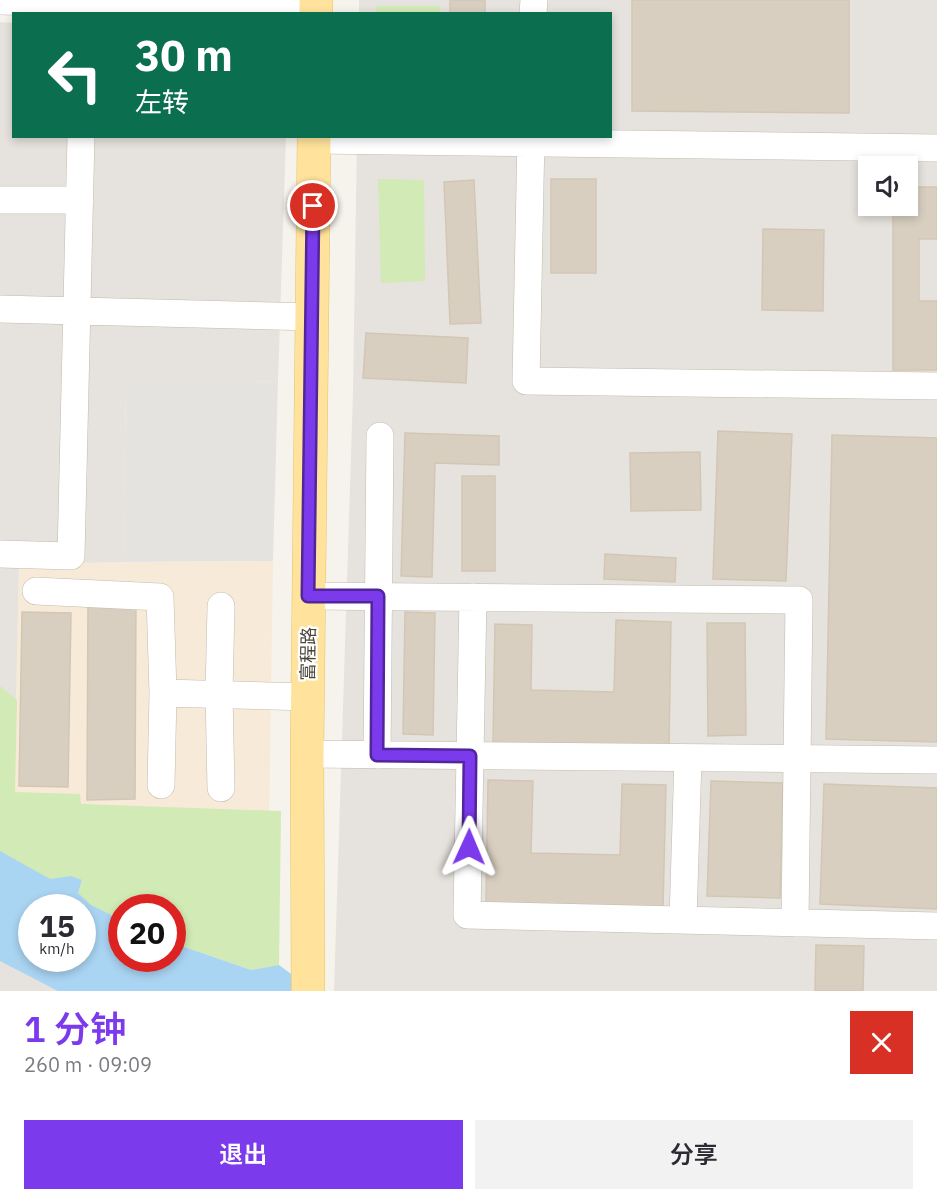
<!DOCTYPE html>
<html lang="zh">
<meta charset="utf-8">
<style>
body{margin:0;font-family:"IBM Plex Sans","Noto Sans SC",sans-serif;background:#f2f2f3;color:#2b2b33;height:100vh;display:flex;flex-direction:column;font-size:22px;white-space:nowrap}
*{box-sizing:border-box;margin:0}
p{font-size:20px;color:#7c7c81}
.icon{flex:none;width:33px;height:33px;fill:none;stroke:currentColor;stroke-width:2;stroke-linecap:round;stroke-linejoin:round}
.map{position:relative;height:991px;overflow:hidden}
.sheet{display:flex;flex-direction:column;background:#fff;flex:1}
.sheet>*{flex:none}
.banner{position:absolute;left:12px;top:12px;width:600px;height:126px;border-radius:0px;box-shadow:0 3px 9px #0003;background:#0b6e4f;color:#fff;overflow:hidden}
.controls{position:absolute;left:858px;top:156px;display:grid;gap:12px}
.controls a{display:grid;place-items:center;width:60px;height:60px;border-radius:0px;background:#fff;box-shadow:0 3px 9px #0003;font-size:30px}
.speed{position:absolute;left:18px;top:894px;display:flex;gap:12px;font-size:30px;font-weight:700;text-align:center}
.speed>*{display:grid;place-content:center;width:78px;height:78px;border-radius:50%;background:#fff;box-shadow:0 3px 9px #0003;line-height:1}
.speed small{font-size:15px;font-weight:400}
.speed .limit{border:9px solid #d22;background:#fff;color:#111}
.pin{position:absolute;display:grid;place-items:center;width:51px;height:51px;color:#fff;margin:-26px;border:3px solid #fff;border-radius:50%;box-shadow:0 2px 6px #0007}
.me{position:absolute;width:66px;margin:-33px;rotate:1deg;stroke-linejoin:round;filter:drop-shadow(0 0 4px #0008)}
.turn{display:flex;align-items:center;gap:21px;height:126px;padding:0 24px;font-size:27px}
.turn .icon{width:78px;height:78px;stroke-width:2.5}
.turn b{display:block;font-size:42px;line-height:51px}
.round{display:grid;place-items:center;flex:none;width:63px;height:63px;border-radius:0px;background:#f2f2f3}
.head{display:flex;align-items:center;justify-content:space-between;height:102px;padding:0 24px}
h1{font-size:36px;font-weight:600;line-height:45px;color:#7c3aed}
.primary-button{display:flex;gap:12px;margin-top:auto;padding:12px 24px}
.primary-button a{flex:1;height:69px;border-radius:0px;background:#7c3aed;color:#fff;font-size:24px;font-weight:600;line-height:69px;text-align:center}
.primary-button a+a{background:#f2f2f3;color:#2b2b33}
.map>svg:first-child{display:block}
.commercial{fill:#f7ead8}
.industrial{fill:#e6e2dd;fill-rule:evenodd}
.green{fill:#d2eab5}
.parking{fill:#e5e3e0}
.water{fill:#a9d4f2;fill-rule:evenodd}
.building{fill:#d8cfc1;stroke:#d3c7b4;stroke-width:1.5}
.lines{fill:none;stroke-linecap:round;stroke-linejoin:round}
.minor-casing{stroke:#c2bbae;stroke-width:28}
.major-casing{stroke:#e6c16a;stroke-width:34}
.minor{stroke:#fff;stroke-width:27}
.major{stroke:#ffe39c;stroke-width:33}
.route-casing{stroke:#51269a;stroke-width:15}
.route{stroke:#7c3aed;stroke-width:10}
.labels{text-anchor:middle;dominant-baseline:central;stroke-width:4.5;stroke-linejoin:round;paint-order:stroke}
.street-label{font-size:18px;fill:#4b4439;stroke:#fff}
</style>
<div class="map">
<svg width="937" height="991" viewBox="0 0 937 991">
<rect width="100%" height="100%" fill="#f6f3ec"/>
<!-- commercial -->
<path class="commercial" d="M273,561l-6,395 -95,-48 -159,-66 6,-279z"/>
<!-- industrial -->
<path class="industrial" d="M359,0h578v991h-603l19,-599 4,-255 253,-1v-122l-251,-1zM868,166h40v40h-40z
M0,22l13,1 1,113 272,1 -8,244 -152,5 -3,176 -104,2 -6,278 109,66v50l16,33h-138zM32,908h50v50h-50z"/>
<!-- green -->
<path class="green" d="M376,6h64v7h-64z
M378,179l46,1 1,101 -44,2z
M0,686l17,14 -2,92 65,2 1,10 200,7 -2,154 -28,5 -78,-27 -1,-35h-50l-1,12 -31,-15 -12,-12 4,-12 -11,-5 -20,4 -51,-29z"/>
<!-- parking -->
<path class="parking" d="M278,381l-5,180 -150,1 3,-177z"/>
<!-- water -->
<path class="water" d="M0,851l50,28 21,-3 11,4 -4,13 13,12 30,15 1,38h50l1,-15 78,27 28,-5 35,26h-256l-58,-30zM32,908h50v50h-50z"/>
<!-- building -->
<path class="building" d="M450,0h35v14h-35z
M632,0h217v113l-217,-2z
M551,179h45v94h-45z
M474,180l7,143 -31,1 -6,-142z
M908,187h29v52h-18v62h18v69h-44v-164h15z
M763,229l61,1 -1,81 -61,-1z
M366,333l102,5 -2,45 -103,-5z
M718,431l74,3 -6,147 -73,-2z
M405,433l94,3v29l-64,-2 -3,114 -31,-1z
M832,435l105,3v304l-111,-3z
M700,452l1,58 -70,1 -1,-58z
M462,476h33v95h-33z
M605,554l71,4 -1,24 -71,-3z
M88,597l48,2 -1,200 -48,1z
M22,612l49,1 -3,174 -49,-1z
M405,612l30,1 -2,122 -30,-1z
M616,620l55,2 -2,124 -176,-4 2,-118 37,1 -1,65 83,2z
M707,623h38l1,112 -38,1z
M488,780l45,1 -2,72 89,2 2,-71 44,1 -3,123 -177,-4z
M711,781l72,2 -3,115 -73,-2z
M824,784l113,4v121l-117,-5z
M816,945l48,1 -1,45h-48z"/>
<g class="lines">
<defs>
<path id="minor" d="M0,1l316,8
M533,14l1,-14
M531,136l-5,245 411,5
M314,140l623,8
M0,200h80
M0,309l312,8
M0,554l71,2 10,-420
M36,591l124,6 3,96 -2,92
M308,596l491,4 -4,323
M473,597l-6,318 470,11
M163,693l144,4
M307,754l630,6
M377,755l3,-319
M221,788l-2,-94 2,-88
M683,920l5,-162"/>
<path id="major" d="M316,14v-14
M308,991l-1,-237 7,-618"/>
</defs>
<!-- minor casing -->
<use href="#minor" class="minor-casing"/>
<!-- major casing -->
<use href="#major" class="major-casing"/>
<!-- minor -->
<use href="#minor" class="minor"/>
<!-- major -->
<use href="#major" class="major"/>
</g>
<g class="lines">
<defs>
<path id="route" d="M313,206l-5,390h70l-1,159 93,1 -1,91"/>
</defs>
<!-- route casing -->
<use href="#route" class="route-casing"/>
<!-- route -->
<use href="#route" class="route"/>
</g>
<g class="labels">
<!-- street labels -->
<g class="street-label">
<text transform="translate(308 654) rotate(-89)">富程路</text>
</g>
</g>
</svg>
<div class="controls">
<a><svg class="icon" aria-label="sound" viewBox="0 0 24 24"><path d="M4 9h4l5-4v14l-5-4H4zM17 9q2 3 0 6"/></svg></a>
</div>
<div class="speed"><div>15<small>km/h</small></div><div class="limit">20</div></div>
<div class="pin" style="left:313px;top:206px;background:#d93025"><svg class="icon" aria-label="arrive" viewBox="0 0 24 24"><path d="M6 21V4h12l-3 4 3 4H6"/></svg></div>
<svg class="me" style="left:469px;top:847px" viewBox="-20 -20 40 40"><path d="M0-17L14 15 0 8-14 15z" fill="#7c3aed" stroke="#fff" stroke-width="4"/></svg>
<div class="banner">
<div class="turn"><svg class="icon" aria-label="left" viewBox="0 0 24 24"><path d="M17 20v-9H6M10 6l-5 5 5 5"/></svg><div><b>30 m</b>左转</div></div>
</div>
</div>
<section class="sheet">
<div class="head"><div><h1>1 分钟</h1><p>260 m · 09:09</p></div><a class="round" style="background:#d93025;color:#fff"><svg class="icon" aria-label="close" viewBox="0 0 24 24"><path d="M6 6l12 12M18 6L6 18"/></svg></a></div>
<div class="primary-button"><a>退出</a><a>分享</a></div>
</section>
